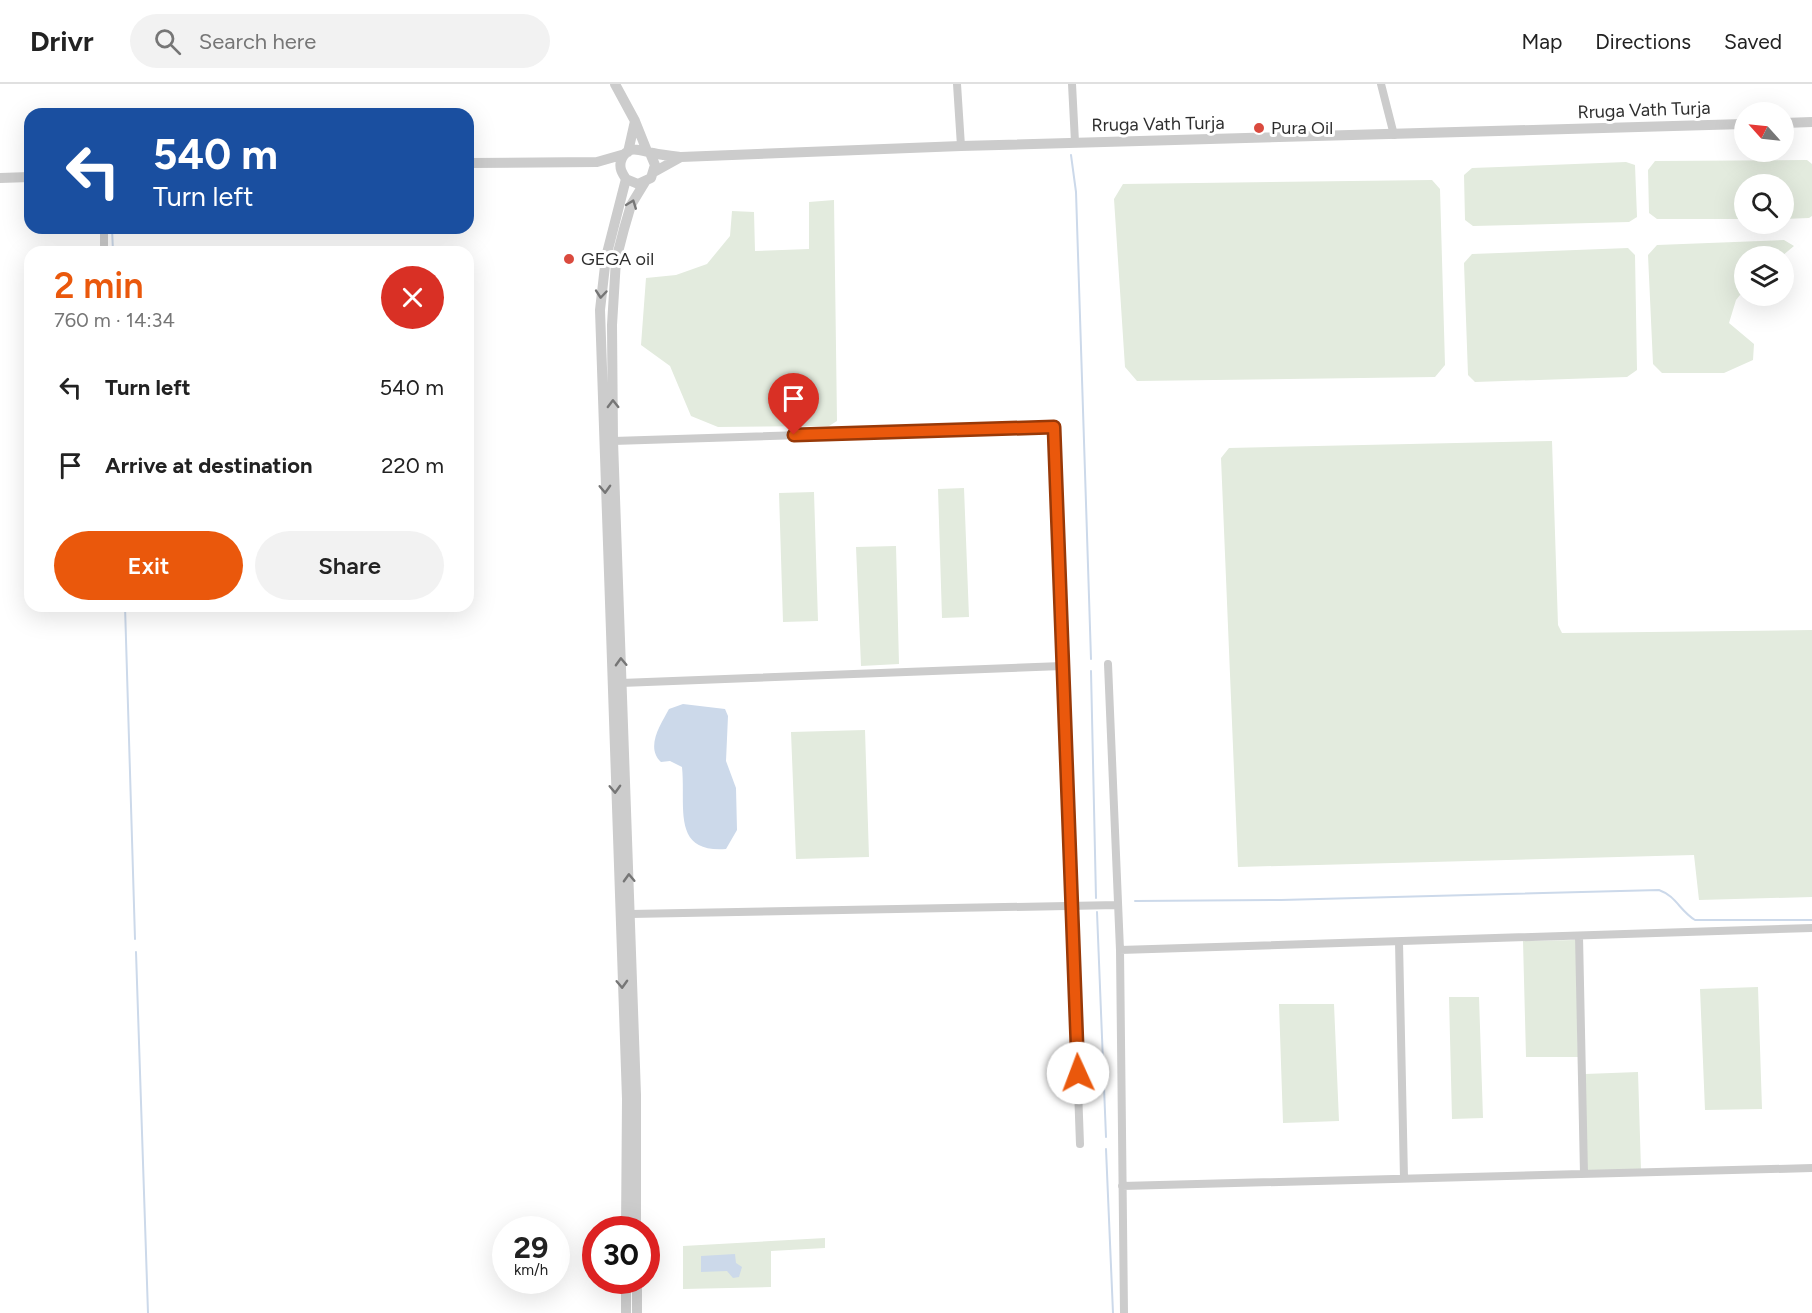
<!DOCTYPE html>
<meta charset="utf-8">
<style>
body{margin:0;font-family:Figtree,sans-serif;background:#f2f2f2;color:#222;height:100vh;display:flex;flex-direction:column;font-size:22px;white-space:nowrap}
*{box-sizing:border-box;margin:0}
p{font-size:20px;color:#767676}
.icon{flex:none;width:33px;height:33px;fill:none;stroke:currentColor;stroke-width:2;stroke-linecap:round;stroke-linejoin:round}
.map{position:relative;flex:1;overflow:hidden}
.panel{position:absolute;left:24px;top:162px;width:450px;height:366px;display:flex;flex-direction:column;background:#fff;border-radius:18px;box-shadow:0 6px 24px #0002}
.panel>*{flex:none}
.top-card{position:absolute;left:24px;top:24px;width:450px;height:126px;border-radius:18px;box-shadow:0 6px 24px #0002;background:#1a4fa0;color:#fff;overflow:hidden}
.needle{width:39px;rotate:297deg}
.controls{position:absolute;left:1734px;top:18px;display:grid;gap:12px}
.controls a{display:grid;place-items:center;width:60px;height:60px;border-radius:50%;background:#fff;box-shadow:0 6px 24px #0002;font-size:30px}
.speed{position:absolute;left:492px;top:1132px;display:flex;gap:12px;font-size:30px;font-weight:700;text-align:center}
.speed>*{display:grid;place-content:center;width:78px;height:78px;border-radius:50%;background:#fff;box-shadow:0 6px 24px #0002;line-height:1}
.speed small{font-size:15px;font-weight:400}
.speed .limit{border:9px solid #d22;background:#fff;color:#111}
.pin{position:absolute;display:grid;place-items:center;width:51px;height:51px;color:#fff;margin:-62px -26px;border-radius:50% 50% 50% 0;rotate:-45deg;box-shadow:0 0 6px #0007}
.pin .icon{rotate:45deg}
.me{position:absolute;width:66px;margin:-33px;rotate:358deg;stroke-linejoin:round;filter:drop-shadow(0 0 4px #0008)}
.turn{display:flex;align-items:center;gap:21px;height:126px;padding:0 30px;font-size:27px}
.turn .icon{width:78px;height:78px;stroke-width:2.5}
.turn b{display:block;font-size:42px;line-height:51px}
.round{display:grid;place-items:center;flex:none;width:63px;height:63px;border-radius:32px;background:#f2f2f2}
.overview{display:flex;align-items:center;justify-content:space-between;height:102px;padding:0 30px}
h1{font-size:36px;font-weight:600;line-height:45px;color:#ea580c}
.primary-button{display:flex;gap:12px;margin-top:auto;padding:12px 30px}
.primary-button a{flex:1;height:69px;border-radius:36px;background:#ea580c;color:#fff;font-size:24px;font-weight:600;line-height:69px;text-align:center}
.primary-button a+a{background:#f2f2f2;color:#222}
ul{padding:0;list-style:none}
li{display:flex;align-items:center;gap:18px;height:78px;padding:0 30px}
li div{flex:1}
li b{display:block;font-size:22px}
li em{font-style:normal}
header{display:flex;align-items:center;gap:36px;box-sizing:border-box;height:84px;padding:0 30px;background:#fff;border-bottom:2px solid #e0e0e0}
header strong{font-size:28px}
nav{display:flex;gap:33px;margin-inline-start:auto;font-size:21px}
.search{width:420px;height:54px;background:#f2f2f2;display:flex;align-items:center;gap:15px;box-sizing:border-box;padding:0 21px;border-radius:33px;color:#767676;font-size:22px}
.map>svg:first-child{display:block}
.green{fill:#e3ebde}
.water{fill:#ccd9ea}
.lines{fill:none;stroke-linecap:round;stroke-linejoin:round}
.stream{stroke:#ccd9ea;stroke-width:2}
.minor{stroke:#ccc;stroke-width:8}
.tertiary{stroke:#ccc;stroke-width:10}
.oneway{stroke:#767676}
.route-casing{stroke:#983908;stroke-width:15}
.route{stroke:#ea580c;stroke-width:10}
.poi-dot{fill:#da4a3e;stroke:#fff;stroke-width:2}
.labels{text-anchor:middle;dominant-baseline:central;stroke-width:6;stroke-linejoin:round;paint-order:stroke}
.street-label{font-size:18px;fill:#2f2f2f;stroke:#fff}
.poi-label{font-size:18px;fill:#2f2f2f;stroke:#fff;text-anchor:start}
</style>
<header>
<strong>Drivr</strong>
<div class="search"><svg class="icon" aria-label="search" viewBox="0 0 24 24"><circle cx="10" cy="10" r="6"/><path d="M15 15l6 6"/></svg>Search here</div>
<nav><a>Map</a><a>Directions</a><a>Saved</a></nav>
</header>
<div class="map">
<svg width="1812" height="1229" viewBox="0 0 1812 1229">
<rect width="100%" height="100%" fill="#fff"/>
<!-- green -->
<path class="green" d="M1807,76l5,4v52l-3,2 -25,1v-35h-40v35h-87l-8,-6 -1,-43 7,-9z
M1626,78l9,3 2,52 -8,5 -156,4 -8,-6 -1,-45 8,-7z
M1432,96l8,9 5,176 -10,12 -298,4 -12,-14 -11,-168 9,-15z
M834,116l3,221 -8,5 -111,1 -27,-11 -21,-50 -29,-21 5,-67 30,-3 31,-11 23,-28 2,-25 22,1 1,39 54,-2v-47z
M1784,156l10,6 -12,10h-38v34l-8,10 -7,23 25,21 -1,16 -29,13h-62l-9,-9 -5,-109 9,-10z
M1628,164l7,7 2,115 -10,7 -152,5 -7,-7 -4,-112 8,-9z
M1552,357l6,184 4,8 250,-3v267l-113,3 -5,-45 -456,12 -17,-409 8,-10z
M964,404l5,129 -27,1 -4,-129z
M814,408l4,129 -35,1 -4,-129z
M896,462l3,118 -38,2 -5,-119z
M865,646l4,127 -73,2 -5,-127z
M1576,856l2,117h-52l-3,-116z
M1758,903l4,122 -57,1 -5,-121z
M1449,913h30l4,121 -31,1z
M1279,920h55l5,117 -56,2z
M1638,988l3,98h-54l-2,-96z
M825,1154v10l-54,3v36l-88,2v-43z"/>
<!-- water -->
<path class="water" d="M683,620l42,5 3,7 -2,45 10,27 1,42 -11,19c-55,4 -40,-42 -44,-82l-12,-6 -9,1c-16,-15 0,-38 8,-53z
M735,1170l1,9 6,4 -3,10 -6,1 -6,-7 -26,1v-16z"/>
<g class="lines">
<!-- stream -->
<path class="stream" d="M1071,71l5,37 15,467
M112,144l1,24
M125,522l10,333
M1091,587l5,227
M1135,817l146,-1 378,-10c17,6 21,21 36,30h117
M1097,828l9,225
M136,868l12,361
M1106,1065l7,164"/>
<!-- minor -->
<path class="minor" d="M957,0l4,62
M1072,0l3,58
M1381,0l13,51
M104,144v24
M613,357l441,-14 26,717
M1108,580l12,286 4,363
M621,599l441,-17
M630,830l488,-9
M1579,852l5,238
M1399,858l5,236
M1120,866l692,-22
M1122,1102l690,-18"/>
<!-- tertiary -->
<path class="tertiary" d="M615,0l20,37 12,30
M1784,39l28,-1
M628,68l7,-31
M650,69l5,12 -4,13 -13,6 -12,-5c-4,-6 -7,-11 -5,-18 6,-18 19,-10 32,-8 9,2 19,3 28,4l280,-11 783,-22
M468,79l129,-1 28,-8
M654,88l27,-15
M0,94l30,-1
M626,95l-20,78 -6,53 27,789 -1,131
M636,1146v-135l-23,-654 -1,-116 4,-65 8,-31 7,-24 14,-23
M637,1197v32
M626,1229v-32"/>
</g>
<!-- one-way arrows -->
<defs><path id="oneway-chevron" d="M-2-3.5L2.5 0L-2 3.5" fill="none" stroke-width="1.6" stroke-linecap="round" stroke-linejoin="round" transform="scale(1.5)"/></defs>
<g class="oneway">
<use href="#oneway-chevron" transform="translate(632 120) rotate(-69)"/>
<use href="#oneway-chevron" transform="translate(601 210) rotate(95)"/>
<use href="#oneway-chevron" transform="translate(613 320) rotate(-91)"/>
<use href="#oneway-chevron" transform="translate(605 405) rotate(88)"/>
<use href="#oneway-chevron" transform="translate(621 578) rotate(-92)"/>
<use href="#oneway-chevron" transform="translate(615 705) rotate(88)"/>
<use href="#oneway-chevron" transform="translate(629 794) rotate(-92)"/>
<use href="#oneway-chevron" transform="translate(622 900) rotate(88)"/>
</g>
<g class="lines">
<defs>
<path id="route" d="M794,351l260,-8 24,646"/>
</defs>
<!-- route casing -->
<use href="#route" class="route-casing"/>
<!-- route -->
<use href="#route" class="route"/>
</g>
<!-- markers -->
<g class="poi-dot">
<circle cx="1259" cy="44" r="6"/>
<circle cx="569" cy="175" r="6"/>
</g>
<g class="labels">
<!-- street labels -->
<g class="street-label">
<text transform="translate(1644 26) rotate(-2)">Rruga Vath Turja</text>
<text transform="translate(1158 40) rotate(-1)">Rruga Vath Turja</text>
</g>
<!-- poi labels -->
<g class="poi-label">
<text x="1271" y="44">Pura Oil</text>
<text x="581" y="175">GEGA oil</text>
</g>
</g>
</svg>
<div class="controls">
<a><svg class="needle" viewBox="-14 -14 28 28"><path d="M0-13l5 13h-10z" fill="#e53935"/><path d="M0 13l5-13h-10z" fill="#767676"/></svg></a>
<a><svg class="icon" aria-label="search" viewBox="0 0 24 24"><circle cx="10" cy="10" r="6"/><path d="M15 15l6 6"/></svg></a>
<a><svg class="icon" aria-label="layers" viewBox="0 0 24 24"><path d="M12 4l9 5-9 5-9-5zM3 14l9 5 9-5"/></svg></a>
</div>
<div class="speed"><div>29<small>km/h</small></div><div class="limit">30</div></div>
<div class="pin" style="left:794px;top:351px;background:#d93025"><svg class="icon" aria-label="arrive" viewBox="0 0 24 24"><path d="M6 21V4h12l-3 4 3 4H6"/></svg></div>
<svg class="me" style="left:1078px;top:989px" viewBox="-20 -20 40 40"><circle r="19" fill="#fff"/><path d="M0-13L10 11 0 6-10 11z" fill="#ea580c"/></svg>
<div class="top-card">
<div class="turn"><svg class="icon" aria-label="left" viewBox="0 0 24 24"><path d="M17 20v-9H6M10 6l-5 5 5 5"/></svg><div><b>540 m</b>Turn left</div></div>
</div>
<section class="panel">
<div class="overview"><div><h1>2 min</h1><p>760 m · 14:34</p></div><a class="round" style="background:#d93025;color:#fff"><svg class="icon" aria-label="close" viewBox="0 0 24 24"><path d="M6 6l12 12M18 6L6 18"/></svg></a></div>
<ul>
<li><svg class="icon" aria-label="left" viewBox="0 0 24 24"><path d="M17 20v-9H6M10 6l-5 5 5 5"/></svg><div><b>Turn left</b></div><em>540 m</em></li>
<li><svg class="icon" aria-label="arrive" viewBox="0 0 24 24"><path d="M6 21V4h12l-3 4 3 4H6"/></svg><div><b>Arrive at destination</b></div><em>220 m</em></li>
</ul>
<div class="primary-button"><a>Exit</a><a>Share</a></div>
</section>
</div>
